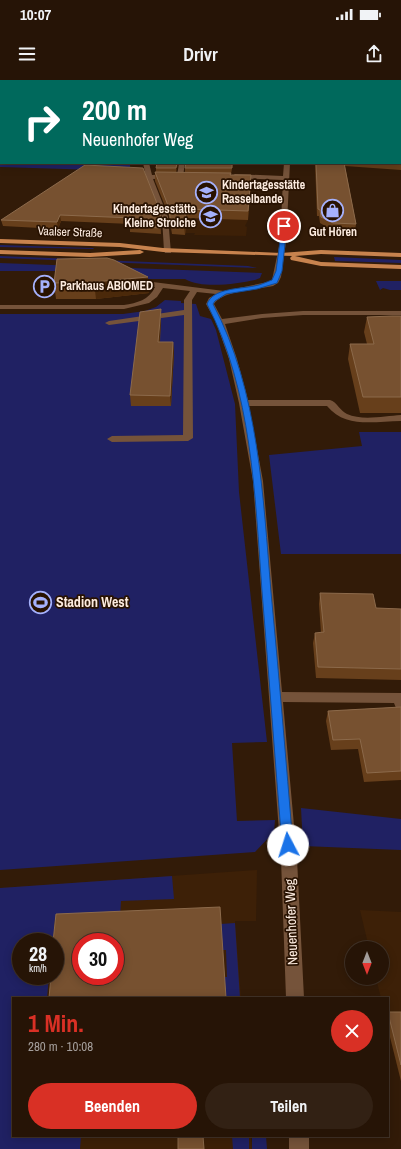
<!DOCTYPE html>
<html lang="de">
<meta charset="utf-8">
<style>
body{margin:0;font-family:"Archivo Narrow",sans-serif;background:#322114;color:#f1f3f6;height:100vh;display:flex;flex-direction:column;font-size:15px;white-space:nowrap}
*{box-sizing:border-box;margin:0}
p{font-size:13px;color:#a49e9b}
.icon{flex:none;width:22px;height:22px;fill:none;stroke:currentColor;stroke-width:2;stroke-linecap:round;stroke-linejoin:round}
.map{position:relative;flex:1;overflow:hidden}
.sheet{position:absolute;left:12px;top:917px;width:377px;height:140px;display:flex;flex-direction:column;background:#261406;border-radius:0px;box-shadow:0 2px 10px #0003,0 0 0 1px #423328}
.sheet>*{flex:none}
.banner{position:absolute;left:0px;top:0px;width:401px;height:84px;box-shadow:0 2px 10px #0003,0 0 0 1px #423328;background:#00695c;color:#fff;overflow:hidden}
.needle{width:26px;rotate:180deg}
.controls{position:absolute;left:345px;top:861px;display:grid;gap:8px}
.controls a{display:grid;place-items:center;width:44px;height:44px;border-radius:50%;background:#261406;box-shadow:0 2px 10px #0003,0 0 0 1px #423328;font-size:20px}
.speed{position:absolute;left:12px;top:853px;display:flex;gap:8px;font-size:20px;font-weight:700;text-align:center}
.speed>*{display:grid;place-content:center;width:52px;height:52px;border-radius:50%;background:#261406;box-shadow:0 2px 10px #0003,0 0 0 1px #423328;line-height:1}
.speed small{font-size:10px;font-weight:400}
.speed .limit{border:6px solid #d22;background:#fff;color:#111}
.pin{position:absolute;display:grid;place-items:center;width:34px;height:34px;color:#fff;margin:-17px;border:2px solid #fff;border-radius:50%;box-shadow:0 1px 4px #0007}
.me{position:absolute;width:44px;margin:-22px;rotate:355deg;stroke-linejoin:round;filter:drop-shadow(0 0 3px #0008)}
.turn{display:flex;align-items:center;gap:14px;height:84px;padding:0 16px;font-size:18px}
.turn .icon{width:52px;height:52px;stroke-width:2.5}
.turn b{display:block;font-size:28px;line-height:34px}
.round{display:grid;place-items:center;flex:none;width:42px;height:42px;border-radius:21px;background:#322114}
.overview{display:flex;align-items:center;justify-content:space-between;height:68px;padding:0 16px}
h1{font-size:24px;font-weight:800;line-height:30px;color:#d93025}
.cta{display:flex;gap:8px;margin-top:auto;padding:8px 16px}
.cta a{flex:1;height:46px;border-radius:24px;background:#d93025;color:#fff;font-size:16px;font-weight:800;line-height:46px;text-align:center}
.cta a+a{background:#322114;color:#f1f3f6}
.status{display:flex;justify-content:space-between;align-items:center;height:28px;padding:0 20px;background:#261406;direction:ltr}
.status svg{height:11px;fill:currentColor}
header{display:flex;justify-content:space-between;align-items:center;height:52px;padding:0 16px;background:#261406;font-size:18px;font-weight:800}
.map>svg:first-child{display:block}
.built{fill:#3d2007;fill-rule:evenodd}
.green{fill:#202163}
.lines{fill:none;stroke-linecap:round;stroke-linejoin:round}
.stream{fill:#383d8c;fill-rule:evenodd}
.minor{fill:#75533a;fill-rule:evenodd}
.major{fill:#c8834e;fill-rule:evenodd}
.wall{fill:#673f1b}
.shaded-wall{fill:#4b290a}
.building{fill:#775130;stroke:#8c6a4b;fill-rule:evenodd}
.route{fill:#1a73e8;stroke:#114b97}
.labels{text-anchor:middle;dominant-baseline:central;stroke-width:3.5;stroke-linejoin:round;paint-order:stroke}
.far-poi-label{font-size:12px;font-weight:bold;fill:#fcebdf;stroke:#281201;text-anchor:start}
.far-street-label{font-size:12px;fill:#fcebdf;stroke:#281201}
.poi-label{font-size:14px;font-weight:bold;fill:#fcebdf;stroke:#281201;text-anchor:start}
.street-label{font-size:14px;fill:#fcebdf;stroke:#281201}
</style>
<div class="status"><b>10:07</b><svg viewBox="0 0 49 12"><path d="M0 12V9h3v3zM5 12V6h3v6zM10 12V3h3v9zM15 12V0h3v12zM26 1h20v11H26zM47 4h2v5h-2z"/></svg></div>
<header><svg class="icon" aria-label="menu" viewBox="0 0 24 24"><path d="M4 6h16M4 12h16M4 18h16"/></svg>Drivr<svg class="icon" aria-label="share" viewBox="0 0 24 24"><path d="M12 15V3M7 8l5-5 5 5M5 13v7h14v-7"/></svg></header>
<div class="map">
<svg width="401" height="1069" viewBox="0 0 401 1069">
<rect width="100%" height="100%" fill="#321b08"/>
<!-- built -->
<path class="built" d="M161,99l52,10 37,1 -2,30 -3,6 2,1 -1,9 -52,-1 1,-2h-17z
M257,790l-1,51h-21l6,77h-228v138h238l1,13h-252v-261zM21,862h34v34h-34zM81,862h34v34h-34z
M360,830l41,2v170l-13,-53v-31h-7l-5,-20h6v-30h-13z"/>
<!-- green -->
<path class="green" d="M0,0h163l-162,1v82h129v8l-130,-4z
M0,165l93,3 1,1 -94,-2z
M0,176l248,10 9,2 -257,-10z
M334,177l67,3v3l-66,-2z
M0,183l262,10 -2,5 -5,2c-19,4 -53,9 -70,-1h-52l-25,-8h-108z
M376,201h25v9h-11l-7,-2 -3,2z
M165,220l16,1v2l15,1 4,12 11,3 5,11 19,74 4,88 28,250 -35,1 5,78 38,-1 -1,12 -19,20 -255,18v-556h123l22,-3 11,-4z
M359,352h42v122h-120l-12,-99 93,-9z
M301,728l100,11v31l-98,-4z
M172,796l2,23 -53,2 -1,16 -65,2 -2,23h-32v34h28l-2,22h-34v138h68l-1,13h-80v-261z
M235,843l5,75h-16l-1,-21h4l-1,-27h-4l-2,-26z
M232,1056h17v13h-16z
M252,1056h14l1,13h-15z"/>
<g class="lines">
<!-- stream -->
<path class="stream" d="M15,0h7l-2,1z
M0,4h1v2h-1z"/>
<!-- minor -->
<path class="minor" d="M168,0h4v1h-4z
M289,0h4v1h-4z
M400,3h1v2h-1z
M1,23v4l-1,1v-4z
M0,61h1v4h-1z
M143,83h6l3,12 19,-1 3,2 -3,2 -18,1 15,38 3,36h-6l-1,-2 -2,-34 -16,-40z
M179,83h6l-2,13 -3,2 -3,-2z
M284,83h6l-4,79 -5,35 -3,6 -5,3c-14,3 -52,5 -59,18l8,15 40,-5 41,-3h98v4h-98l-41,3 -37,6 12,35 11,41h82c7,2 10,11 17,14 15,7 38,2 54,1v6c-26,0 -55,8 -74,-15h-78l14,75 19,211 119,1v16l-5,-1 -2,-5 -111,-1 14,157 7,139h-18l-5,-139 -28,-378 -14,-78 -10,-44 -13,-37 -10,-18 3,-6 7,-4 -19,-2 -5,8 1,138 -5,3 -76,1 -5,-3 5,-3 71,-1 1,-120 -75,10 -4,-2 4,-2 75,-11v-10l6,-9 -27,-3 -6,9 -8,6 -25,6h-124v-4h124c13,-2 25,-5 31,-18l-13,-2 -1,-2 4,-2 79,10 44,-9 4,-2 8,-38 3,-62 -48,-2 -3,-2 3,-2 48,2z
M289,1056h20v13h-20z"/>
<!-- major -->
<path class="major" d="M0,159l120,4 43,5 118,5 40,-3 80,3v4l-80,-3 -26,2 26,6 80,3v4l-80,-3 -30,-6 -1,-2 2,-2 -129,-4 -43,-5 -120,-4z
M0,170l90,3 50,-3 4,2 -4,2 -50,3 -90,-3z"/>
</g>
<!-- wall -->
<path class="wall" d="M400,24l1,5v61l-56,-4 11,58 -1,7 -23,-1 -12,-7 -1,-7h-2l-2,-53h85z
M157,83h21l-2,9h9v-4l48,-5 -2,11v1l20,8 -3,37 -61,-2 -2,17 -13,-1 -3,-18 -14,-35v-9h1v-4z
M143,88l17,43 1,23 -31,-2v-6l1,-2 -70,-3 -3,8 -55,-3 -2,-6z
M57,179l92,34 -53,6h-40l-2,-16z
M161,229v11l-1,22h13l1,11 -3,53h-40l-1,-11z
M401,236v97h-41l-12,-54 2,-15h17l-3,-12 3,-15z
M320,513l56,15 25,1v71l-85,-2 -3,-35 2,-10h6l-2,-29z
M401,627v73l-37,2 -6,-33 -27,1 -5,-29 2,-10z
M388,932h13v69l-13,-52z"/>
<!-- shaded-wall -->
<path class="shaded-wall" d="M177,83h1l-2,11v-6z
M187,129v9l-2,17 -1,-9z
M60,135l1,6 -3,8 -1,-7z
M148,197l1,16 -53,6 -2,-17z
M161,229v11l-2,32 -1,-10z
M173,262l1,11 -3,53 -1,-10z"/>
<!-- building -->
<path class="building" d="M179,0h92v1l-21,-1v1h-71z
M314,0h82v1h-82z
M400,24l1,5v21l-1,3z
M400,55l1,1v27h-2h1z
M157,83h20l-1,5h-20z
M186,83h46v5h-47z
M316,83h28l12,61 -23,-1 -12,-6 -1,-7 -2,-1z
M85,85l58,3 17,43 1,17 -31,-2 3,-8 -73,-3 -3,7 -56,-2z
M155,92l76,1 -1,2h21l-3,36 -61,-2 -3,17h-13l-2,-18z
M107,178l7,2 34,17 -54,5 -40,1 3,-24h2z
M161,229l-3,33h15l-3,54 -40,-1 10,-83z
M392,236h9v81h-38l-13,-53h24l-7,-27z
M320,513l53,1 3,14 25,1v60l-83,-2 -3,-34 9,-1z
M401,627v64l-34,2 -7,-34 -27,1 -5,-29z
M220,827l6,91h-177l2,-22h4v-34h-2l3,-28zM81,862h34v34h-34z
M388,932h13v53l-13,-52z
M178,1056h25l1,13h-26z"/>
<!-- route -->
<path class="route" d="M284,144l3,2 -5,45 -5,12 -20,6 -31,5 -11,7 -2,3c46,87 50,193 58,288 8,84 15,168 22,253l-1,3 -4,2 -5,-2 -1,-3c-7,-85 -13,-170 -20,-254 -7,-95 -10,-201 -55,-287 6,-16 33,-15 47,-18 7,-1 12,-4 18,-6l4,-9 6,-45z"/>
<!-- icons -->
<defs>
<symbol id="school-ring" viewBox="-11 -11 22 22"><circle r="9.5" fill="#281201" stroke="#a5b1fc" stroke-width="1.5"/><path d="M0-5L7-2L0 1L-7-2ZM-4 1L0 2.5L4 1V4Q0 6-4 4Z" fill="#a5b1fc"/></symbol>
<symbol id="shop-ring" viewBox="-11 -11 22 22"><circle r="9.5" fill="#281201" stroke="#a5b1fc" stroke-width="1.5"/><path d="M-5-2.5h2.3a2.7 3.5 0 0 1 5.4 0H5L5.5 6h-11ZM-1.5-2.5h3a1.5 2.3 0 0 0-3 0Z" fill="#a5b1fc"/></symbol>
<symbol id="parking-ring" viewBox="-11 -11 22 22"><circle r="9.5" fill="#281201" stroke="#a5b1fc" stroke-width="1.5"/><path d="M-3.5-5.5H1a3.5 3.5 0 0 1 0 7H-1V5.5H-3.5ZM-1-3.4V-.6H.8a1.4 1.4 0 0 0 0-2.8Z" fill="#a5b1fc"/></symbol>
<symbol id="stadium-ring" viewBox="-11 -11 22 22"><circle r="9.5" fill="#281201" stroke="#a5b1fc" stroke-width="1.5"/><path d="M0-5a6.5 5 0 1 0 0 10a6.5 5 0 1 0 0-10ZM-3.5-1.8h7v3.6h-7Z" fill="#a5b1fc"/></symbol>
</defs>
<g fill-rule="evenodd">
<use href="#school-ring" x="194" y="100" width="25" height="25"/>
<use href="#shop-ring" x="320" y="118" width="25" height="25"/>
<use href="#school-ring" x="198" y="124" width="25" height="25"/>
<use href="#parking-ring" x="32" y="194" width="25" height="25"/>
<use href="#stadium-ring" x="28" y="510" width="25" height="25"/>
</g>
<g class="labels">
<!-- far-poi labels -->
<g class="far-poi-label">
<text x="222" y="105">Kindertagesstätte<tspan x="222" dy="14">Rasselbande</tspan></text>
<text x="196" y="129" text-anchor="end">Kindertagesstätte<tspan x="196" dy="14">Kleine Strolche</tspan></text>
<text x="333" y="152" text-anchor="middle">Gut Hören</text>
<text x="60" y="206">Parkhaus ABIOMED</text>
</g>
<!-- far-street labels -->
<g class="far-street-label">
<text transform="translate(70 152) rotate(2)">Vaalser Straße</text>
</g>
<!-- poi labels -->
<g class="poi-label">
<text x="56" y="522">Stadion West</text>
</g>
<!-- street labels -->
<g class="street-label">
<text transform="translate(291 842) rotate(-92)">Neuenhofer Weg</text>
</g>
</g>
</svg>
<div class="controls">
<a><svg class="needle" viewBox="-14 -14 28 28"><path d="M0-13l5 13h-10z" fill="#e53935"/><path d="M0 13l5-13h-10z" fill="#a49e9b"/></svg></a>
</div>
<div class="speed"><div>28<small>km/h</small></div><div class="limit">30</div></div>
<div class="pin" style="left:284px;top:146px;background:#d93025"><svg class="icon" aria-label="arrive" viewBox="0 0 24 24"><path d="M6 21V4h12l-3 4 3 4H6"/></svg></div>
<svg class="me" style="left:288px;top:765px" viewBox="-20 -20 40 40"><circle r="19" fill="#fff"/><path d="M0-13L10 11 0 6-10 11z" fill="#1a73e8"/></svg>
<div class="banner">
<div class="turn"><svg class="icon" aria-label="right" viewBox="0 0 24 24"><path d="M7 20v-9h11M14 6l5 5-5 5"/></svg><div><b>200 m</b>Neuenhofer Weg</div></div>
</div>
<section class="sheet">
<div class="overview"><div><h1>1 Min.</h1><p>280 m · 10:08</p></div><a class="round" style="background:#d93025;color:#fff"><svg class="icon" aria-label="close" viewBox="0 0 24 24"><path d="M6 6l12 12M18 6L6 18"/></svg></a></div>
<div class="cta"><a>Beenden</a><a>Teilen</a></div>
</section>
</div>
